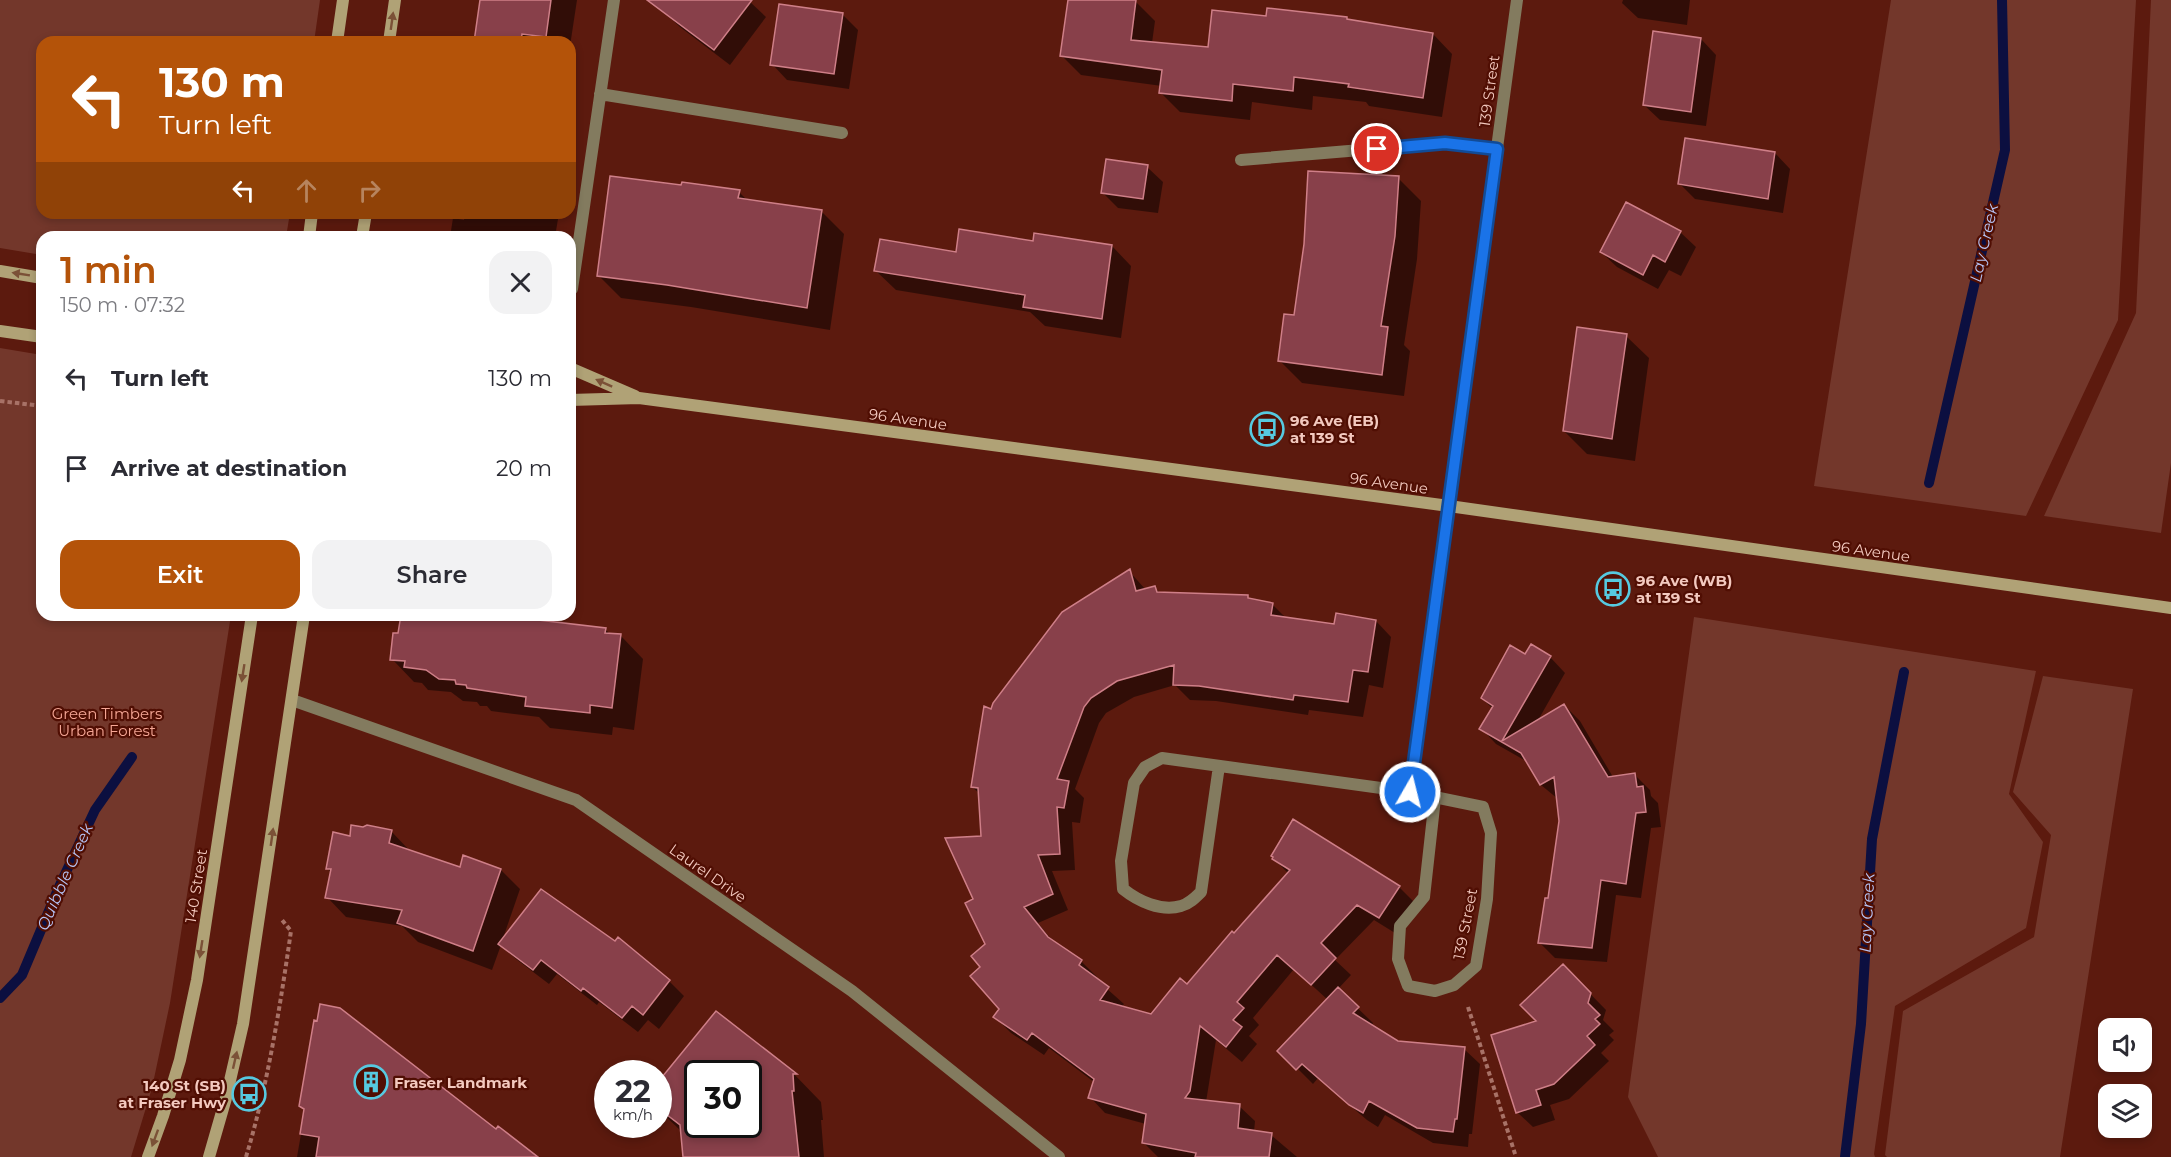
<!DOCTYPE html>
<meta charset="utf-8">
<style>
body{margin:0;font-family:Montserrat,sans-serif;background:#f2f2f3;color:#2b2b33;height:100vh;display:flex;flex-direction:column;font-size:22px;white-space:nowrap}
*{box-sizing:border-box;margin:0}
p{font-size:20px;color:#7c7c81}
.icon{flex:none;width:33px;height:33px;fill:none;stroke:currentColor;stroke-width:2;stroke-linecap:round;stroke-linejoin:round}
.map{position:relative;flex:1;overflow:hidden}
.side{position:absolute;left:36px;top:231px;width:540px;height:390px;display:flex;flex-direction:column;background:#fff;border-radius:18px;box-shadow:0 3px 9px #0003}
.side>*{flex:none}
.banner{position:absolute;left:36px;top:36px;width:540px;height:183px;border-radius:18px;box-shadow:0 3px 9px #0003;background:#b45309;color:#fff;overflow:hidden}
.controls{position:absolute;left:2098px;top:1018px;display:grid;gap:12px}
.controls a{display:grid;place-items:center;width:54px;height:54px;border-radius:12px;background:#fff;box-shadow:0 3px 9px #0003;font-size:30px}
.speed{position:absolute;left:594px;top:1060px;display:flex;gap:12px;font-size:30px;font-weight:700;text-align:center}
.speed>*{display:grid;place-content:center;width:78px;height:78px;border-radius:50%;background:#fff;box-shadow:0 3px 9px #0003;line-height:1}
.speed small{font-size:15px;font-weight:400}
.speed .limit{border:3px solid #111;border-radius:9px;background:#fff;color:#111}
.pin{position:absolute;display:grid;place-items:center;width:51px;height:51px;color:#fff;margin:-26px;border:3px solid #fff;border-radius:50%;box-shadow:0 2px 6px #0007}
.me{position:absolute;width:66px;margin:-33px;rotate:8deg;stroke-linejoin:round;filter:drop-shadow(0 0 4px #0008)}
.turn{display:flex;align-items:center;gap:21px;height:126px;padding:0 24px;font-size:27px}
.turn .icon{width:78px;height:78px;stroke-width:2.5}
.turn b{display:block;font-size:42px;line-height:51px}
.lanes{display:flex;align-items:center;height:57px;padding:0 24px;background:#0003;justify-content:center;gap:30px;direction:ltr}
.lanes .off{opacity:.35}
.round{display:grid;place-items:center;flex:none;width:63px;height:63px;border-radius:18px;background:#f2f2f3}
.summary{display:flex;align-items:center;justify-content:space-between;height:102px;padding:0 24px}
h1{font-size:36px;font-weight:600;line-height:45px;color:#b45309}
.action{display:flex;gap:12px;margin-top:auto;padding:12px 24px}
.action a{flex:1;height:69px;border-radius:18px;background:#b45309;color:#fff;font-size:24px;font-weight:600;line-height:69px;text-align:center}
.action a+a{background:#f2f2f3;color:#2b2b33}
ul{padding:0;list-style:none}
li{display:flex;align-items:center;gap:18px;height:90px;padding:0 24px}
li div{flex:1}
li b{display:block;font-size:22px}
li em{font-style:normal}
.map>svg:first-child{display:block}
.green{fill:#73372b}
.shadow{fill:#0007;fill-rule:evenodd}
.lines{fill:none;stroke-linecap:round;stroke-linejoin:round}
.stream{stroke:#0c0f40;stroke-width:10}
.building{fill:#88404a;stroke:#cf7f88;stroke-width:1.5;fill-rule:evenodd}
.path{stroke:#a87267;stroke-width:4;stroke-dasharray:4.5 3;stroke-linecap:butt}
.lane{stroke:#837b5f;stroke-width:12}
.street{stroke:#837b5f;stroke-width:12}
.secondary{stroke:#b0a276;stroke-width:12}
.oneway{fill:#7b5137}
.route-casing{stroke:#114b97;stroke-width:15}
.route{stroke:#1a73e8;stroke-width:10}
.labels{text-anchor:middle;dominant-baseline:central;stroke-width:4.5;stroke-linejoin:round;paint-order:stroke}
.street-label{font-size:15px;fill:#f3c9bf;stroke:#500e03}
.poi-label{font-size:15px;font-weight:bold;fill:#f3c9bf;stroke:#500e03;text-anchor:start}
.park-label{font-size:15px;fill:#f6a796;stroke:#500e03}
.water-label{font-size:16px;font-style:italic;fill:#b6c4f6;stroke:#500e03}
</style>
<div class="map">
<svg width="2171" height="1157" viewBox="0 0 2171 1157">
<rect width="100%" height="100%" fill="#5c1a0e"/>
<!-- green -->
<path class="green" d="M0,0h320l-6,42h-272v171h248l-4,24h-244v18l-42,-7z
M1891,0h245l-18,320 -92,196 -212,-30z
M2151,0h20v463l-10,70 -117,-17 92,-203z
M0,348l42,7v260h189l-61,388 -18,85 -21,69h-131z
M1694,617l342,54 -27,123 34,48 -17,86 -131,78 -21,148 1,3h-217l-30,-60z
M2043,676l90,13 -73,468h-173l-2,-2 18,-144 131,-74 17,-102 -38,-43z"/>
<!-- shadow -->
<path class="shadow" d="M482,0h95l-7,46v-4h-94z
M673,0h75l18,17 -36,48 -50,-38 -16,-15z
M1070,0l66,2 19,19 -3,22 58,6 223,-15 19,20 -10,63 -73,-11 -3,-4 -53,-6 -1,14 -60,-8 -2,18 -70,-8 -19,-19 1,-7 -81,-11 -19,-19z
M1623,0h67l-3,25 -49,-7 -16,-15z
M842,14l16,16 -9,59 -62,-9 -15,-16z
M1701,39l15,16 -10,71 -46,-6 -16,-15z
M1775,153l15,16 -7,44 -88,-14 -15,-15z
M1147,167l16,15 -5,31 -40,-5 -16,-16z
M1398,178l23,23 -4,58 -13,86 6,6 -6,45 -102,-13 -23,-23 16,-43 10,-73z
M739,192l9,9 73,10 23,23 -14,96 -139,-23 -70,-9 -23,-23z
M465,213h94l-4,24h-105l3,-19 11,2z
M1680,232l16,15 -15,29 -12,-6 -11,19 -41,-22 -16,-15z
M1034,243l78,3 19,20 -10,72 -76,-12 -15,-14 -134,-22 -20,-19 81,-18z
M1626,336l23,22 -14,103 -48,-7 -23,-23z
M1129,571l17,19 9,-2 6,6 86,3 4,4 21,3 15,15 48,7 41,-5 15,16 -8,51 -14,-3 -6,32 -54,-7 -1,5 -92,-14 -26,-1 -15,-15 -41,12 -28,16 -7,10 -24,66 9,9 -4,25 -8,-1 3,48 -23,1 16,39 -30,13 16,20 28,19 15,15 -1,2 28,25 -3,4 30,8 36,-30 102,-112 -15,-15 125,28 16,16 -20,30 -21,-13 -39,40 16,15 -13,14 35,34 -2,3 27,16 66,7 16,15 -8,70h-3l-1,13 -35,-4 -48,-28 -7,12 -11,-7 -49,-42 -5,6 -33,-33 48,-51 -34,-31 -41,49 6,7 -10,11 8,8 -15,18 -26,-22 -10,62 33,4 16,15 -1,11 17,3 26,22h-139l-15,-15 3,-18 -41,-11 -15,-16 4,-15 -45,-34 -5,7 -33,-22 -16,-16 5,-8 -18,-41 4,-23 -11,-45 8,-63 -3,-43 -8,-7 20,-76z
M423,615h116l-1,6 67,8 6,6 10,1 22,23 -9,71 -21,-3 -1,8 -62,-7 -11,-11 -48,-6 -4,-5h-7l-3,-4 -14,-1 -12,-9 -23,-2 -6,-7 -8,-1 -22,-23 7,-24z
M1525,656l25,1 15,16 -28,49 27,-17 16,16 33,56 22,-2 15,15 1,6 7,7 3,24 -10,1 -10,70 -25,-3 -9,67 -52,-4 -15,-15 9,-43 11,-79 -2,-22 -17,-14 -13,-23 -32,-18 -15,-16 12,-19 -11,-11z
M391,831l19,20 51,18 40,1 19,19 -18,52 113,2 3,-4 51,42 15,15 -25,33 -11,-9 -10,12 -39,-30 -2,3 -40,-31 -8,10 -33,-25 -15,-14 -9,25 -74,-28 -16,-16 -56,-9 -19,-20 5,-24 -5,-5 24,-31z
M1563,966l43,44 -3,10 11,11 -5,4 5,5 -13,13 8,8 -40,38 -19,6 5,15 -22,7 -16,-15 22,-90z
M717,1013l75,59 29,30 2,18h-2l3,37h-137l-6,-26 -23,-22v-25zM698,1074h50v51h-50z
M300,1106l196,25 38,26h-237l8,-46z"/>
<g class="lines">
<!-- stream -->
<path class="stream" d="M1929,483l76,-333 -3,-150
M0,998l22,-23 37,-88 36,-77 37,-53
M1845,1157l16,-133 11,-185 32,-167"/>
</g>
<!-- building -->
<path class="building" d="M480,0h71l-5,37 -24,-3 -1,8h-47z
M647,0h105l-38,50z
M1068,0h68l-5,40 77,7 4,-37 54,6 1,-8 80,9v2l86,14 -10,65 -75,-11 1,-3 -55,-7 -1,14 -60,-7 -1,17 -73,-8 3,-23 -102,-14z
M779,4l64,9 -9,61 -64,-9z
M1653,31l48,7 -10,74 -48,-7z
M1685,138l90,14 -7,47 -90,-15z
M1106,159l42,6 -5,34 -42,-6z
M1308,171l91,5 -4,60 -14,90 7,1 -6,48 -104,-14 6,-47 10,1 10,-71z
M610,176l71,9 1,-3 58,8 -2,8 84,12 -15,98 -140,-23 -70,-9z
M1626,202l55,29 -16,31 -12,-7 -10,20 -43,-23z
M959,229l74,12 1,-8 78,12 -10,74 -79,-12 2,-12 -151,-24 6,-32 76,13z
M1577,327l50,7 -15,105 -49,-8z
M1130,569l6,22 19,-5 2,6 91,3v3l25,5 -2,12 63,9 2,-11 40,7 -8,52 -15,-2 -5,32 -54,-7 -1,5 -94,-14 -26,-1 1,-20 -57,16 -26,17 -7,9 -27,72 12,2 -5,27 -7,-1 3,47 -22,1 15,39 -29,13 24,30 34,23 -3,5 30,22 -9,13 51,14 29,-36 7,6 45,-53 2,2 56,-63 -18,-11 1,-2 -2,-1 22,-37 107,67 -21,32 -22,-13 -36,38 15,15 -25,27 -34,-30 -40,47 7,6 -11,12 9,7 -16,20 -26,-21 -10,65 -5,7 55,6 -2,24 34,5 -3,24h-74l1,-4 -54,-10 4,-29 -58,-16 6,-19 -62,-46 -5,7 -34,-23 6,-8 -29,-33 10,-9 -9,-11 14,-12 -20,-41 8,-4 -28,-61 36,-2 -3,-48 -7,-1 13,-81 7,3 2,-6 69,-91z
M401,615h112v2l93,11 -1,5 16,1 -9,74 -22,-3v8l-65,-7 1,-9 -59,-9 -1,-3 -10,-1 -1,-4 -16,-1 -13,-9 -22,-3 1,-6 -15,-1 3,-27h5z
M1531,644l20,12 -49,85 62,-37 44,73 27,-4 2,14 6,-1 3,26 -10,1 -10,71 -25,-4 -9,68 -54,-5 7,-45h3l11,-77 -5,-44 -14,8 -19,-32 -42,-24 14,-23 -12,-8 29,-53 15,9z
M351,825l12,2 4,-2 25,5 -3,13 71,24 3,-12 38,14 -28,82 -76,-28 5,-13 -77,-12 6,-29h-5l7,-37 17,4z
M541,889l74,52 3,-4 52,43 -27,35 -11,-9 -10,12 -39,-30 -2,3 -40,-31 -8,10 -35,-26z
M1563,964l28,29 -3,10 12,12 -5,4 5,5 -13,12 8,9 -41,39 -18,6 5,15 -25,8 -25,-78 45,-14 -16,-16z
M1338,987l21,20 -6,6 45,28 67,6 -8,72h-2l-2,13 -36,-4 -48,-27 -6,12 -14,-8 -47,-41 -6,6 -19,-19z
M320,1004l20,4 156,121 2,-3 40,31h-222l3,-20 -19,-3 4,-25 -5,-3 15,-86 3,1z
M716,1011l81,63h-4l1,17h-2l7,66h-116l-3,-32 -22,-17v-26zM698,1074h50v51h-50z"/>
<g class="lines">
<!-- path -->
<path class="path" d="M0,401l42,5
M1468,1007l48,150
M246,1157c22,-73 34,-150 45,-226l-9,-11"/>
<!-- lane -->
<path class="lane" d="M600,94l242,39
M1241,160l204,-17 52,6
M572,289l42,-289"/>
<!-- street -->
<path class="street" d="M292,700l284,100 276,191 207,166
M1219,766l-18,126c-6,6 -12,12 -20,14 -20,6 -43,-5 -58,-17l-2,-28 13,-78 11,-16 17,-9 248,34 73,15 8,26 -4,66 -11,67 -22,19 -19,6 -27,-5 -10,-27 2,-33 24,-29 11,-99
M1410,792l107,-792"/>
<!-- secondary -->
<path class="secondary" d="M337,42l6,-42
M389,42l6,-42
M309,237l3,-24
M362,237l4,-24
M0,271l42,7
M0,331l42,6
M570,368l65,28
M570,400l69,-2 810,108 722,102
M148,1157l15,-41 17,-56 17,-80 55,-365
M209,1157l17,-59 17,-74 61,-409"/>
</g>
<!-- one-way arrows -->
<defs><path id="oneway-solid" d="M-6-.8H1V-3.2L6.5 0L1 3.2V.8H-6Z" transform="scale(1.5)"/></defs>
<g class="oneway">
<use href="#oneway-solid" transform="translate(392 21) rotate(-82)"/>
<use href="#oneway-solid" transform="translate(21 274) rotate(-171)"/>
<use href="#oneway-solid" transform="translate(604 383) rotate(-156)"/>
<use href="#oneway-solid" transform="translate(243 673) rotate(99)"/>
<use href="#oneway-solid" transform="translate(272 837) rotate(-82)"/>
<use href="#oneway-solid" transform="translate(201 949) rotate(99)"/>
<use href="#oneway-solid" transform="translate(235 1060) rotate(-77)"/>
<use href="#oneway-solid" transform="translate(155 1138) rotate(110)"/>
</g>
<g class="lines">
<defs>
<path id="route" d="M1377,149l68,-6 52,6 -87,643"/>
</defs>
<!-- route casing -->
<use href="#route" class="route-casing"/>
<!-- route -->
<use href="#route" class="route"/>
</g>
<!-- icons -->
<defs>
<symbol id="bus-ring" viewBox="-11 -11 22 22"><circle r="9.5" fill="#500e03" stroke="#56c9e0" stroke-width="1.5"/><path d="M-5-6H5V4H4V6H2V4H-2V6H-4V4H-5ZM-3.5-4V0h7V-4ZM-3.5 1.2v1.5H-2V1.2ZM2 1.2v1.5H3.5V1.2Z" fill="#56c9e0"/></symbol>
<symbol id="building-ring" viewBox="-11 -11 22 22"><circle r="9.5" fill="#500e03" stroke="#56c9e0" stroke-width="1.5"/><path d="M-4-6H4V6H1V3H-1V6H-4ZM-2.5-4.3h1.7v1.8h-1.7ZM.8-4.3h1.7v1.8H.8ZM-2.5-1h1.7V.8h-1.7ZM.8-1h1.7V.8H.8Z" fill="#56c9e0"/></symbol>
</defs>
<g fill-rule="evenodd">
<use href="#bus-ring" x="1248" y="410" width="38" height="38"/>
<use href="#bus-ring" x="1594" y="570" width="38" height="38"/>
<use href="#building-ring" x="352" y="1063" width="38" height="38"/>
<use href="#bus-ring" x="230" y="1075" width="38" height="38"/>
</g>
<g class="labels">
<!-- street labels -->
<g class="street-label">
<text transform="translate(1489 91) rotate(-82)">139 Street</text>
<text transform="translate(908 419) rotate(8)">96 Avenue</text>
<text transform="translate(1389 483) rotate(8)">96 Avenue</text>
<text transform="translate(1871 551) rotate(8)">96 Avenue</text>
<text transform="translate(708 873) rotate(35)">Laurel Drive</text>
<text transform="translate(196 886) rotate(-81)">140 Street</text>
<text transform="translate(1465 924) rotate(-79)">139 Street</text>
</g>
<!-- poi labels -->
<g class="poi-label">
<text x="1290" y="420">96 Ave (EB)<tspan x="1290" dy="17">at 139 St</tspan></text>
<text x="1636" y="580">96 Ave (WB)<tspan x="1636" dy="17">at 139 St</tspan></text>
<text x="394" y="1082">Fraser Landmark</text>
<text x="226" y="1085" text-anchor="end">140 St (SB)<tspan x="226" dy="17">at Fraser Hwy</tspan></text>
</g>
<!-- park labels -->
<g class="park-label">
<text x="107" y="713">Green Timbers<tspan x="107" dy="17">Urban Forest</tspan></text>
</g>
<!-- water labels -->
<g class="water-label">
<text transform="translate(1984 243) rotate(-77)">Lay Creek</text>
<text transform="translate(65 877) rotate(-66)">Quibble Creek</text>
<text transform="translate(1867 913) rotate(-87)">Lay Creek</text>
</g>
</g>
</svg>
<div class="controls">
<a><svg class="icon" aria-label="sound" viewBox="0 0 24 24"><path d="M4 9h4l5-4v14l-5-4H4zM17 9q2 3 0 6"/></svg></a>
<a><svg class="icon" aria-label="layers" viewBox="0 0 24 24"><path d="M12 4l9 5-9 5-9-5zM3 14l9 5 9-5"/></svg></a>
</div>
<div class="speed"><div>22<small>km/h</small></div><div class="limit">30</div></div>
<div class="pin" style="left:1377px;top:149px;background:#d93025"><svg class="icon" aria-label="arrive" viewBox="0 0 24 24"><path d="M6 21V4h12l-3 4 3 4H6"/></svg></div>
<svg class="me" style="left:1410px;top:792px" viewBox="-20 -20 40 40"><circle r="17" fill="#1a73e8" stroke="#fff" stroke-width="3"/><path d="M0-11L8 9 0 5-8 9z" fill="#fff"/></svg>
<div class="banner">
<div class="turn"><svg class="icon" aria-label="left" viewBox="0 0 24 24"><path d="M17 20v-9H6M10 6l-5 5 5 5"/></svg><div><b>130 m</b>Turn left</div></div>
<div class="lanes"><svg class="icon" aria-label="left" viewBox="0 0 24 24"><path d="M17 20v-9H6M10 6l-5 5 5 5"/></svg><svg class="icon off" aria-label="ahead" viewBox="0 0 24 24"><path d="M12 20V5M6 11l6-6 6 6"/></svg><svg class="icon off" aria-label="right" viewBox="0 0 24 24"><path d="M7 20v-9h11M14 6l5 5-5 5"/></svg></div>
</div>
<section class="side">
<div class="summary"><div><h1>1 min</h1><p>150 m · 07:32</p></div><a class="round"><svg class="icon" aria-label="close" viewBox="0 0 24 24"><path d="M6 6l12 12M18 6L6 18"/></svg></a></div>
<ul>
<li><svg class="icon" aria-label="left" viewBox="0 0 24 24"><path d="M17 20v-9H6M10 6l-5 5 5 5"/></svg><div><b>Turn left</b></div><em>130 m</em></li>
<li><svg class="icon" aria-label="arrive" viewBox="0 0 24 24"><path d="M6 21V4h12l-3 4 3 4H6"/></svg><div><b>Arrive at destination</b></div><em>20 m</em></li>
</ul>
<div class="action"><a>Exit</a><a>Share</a></div>
</section>
</div>
